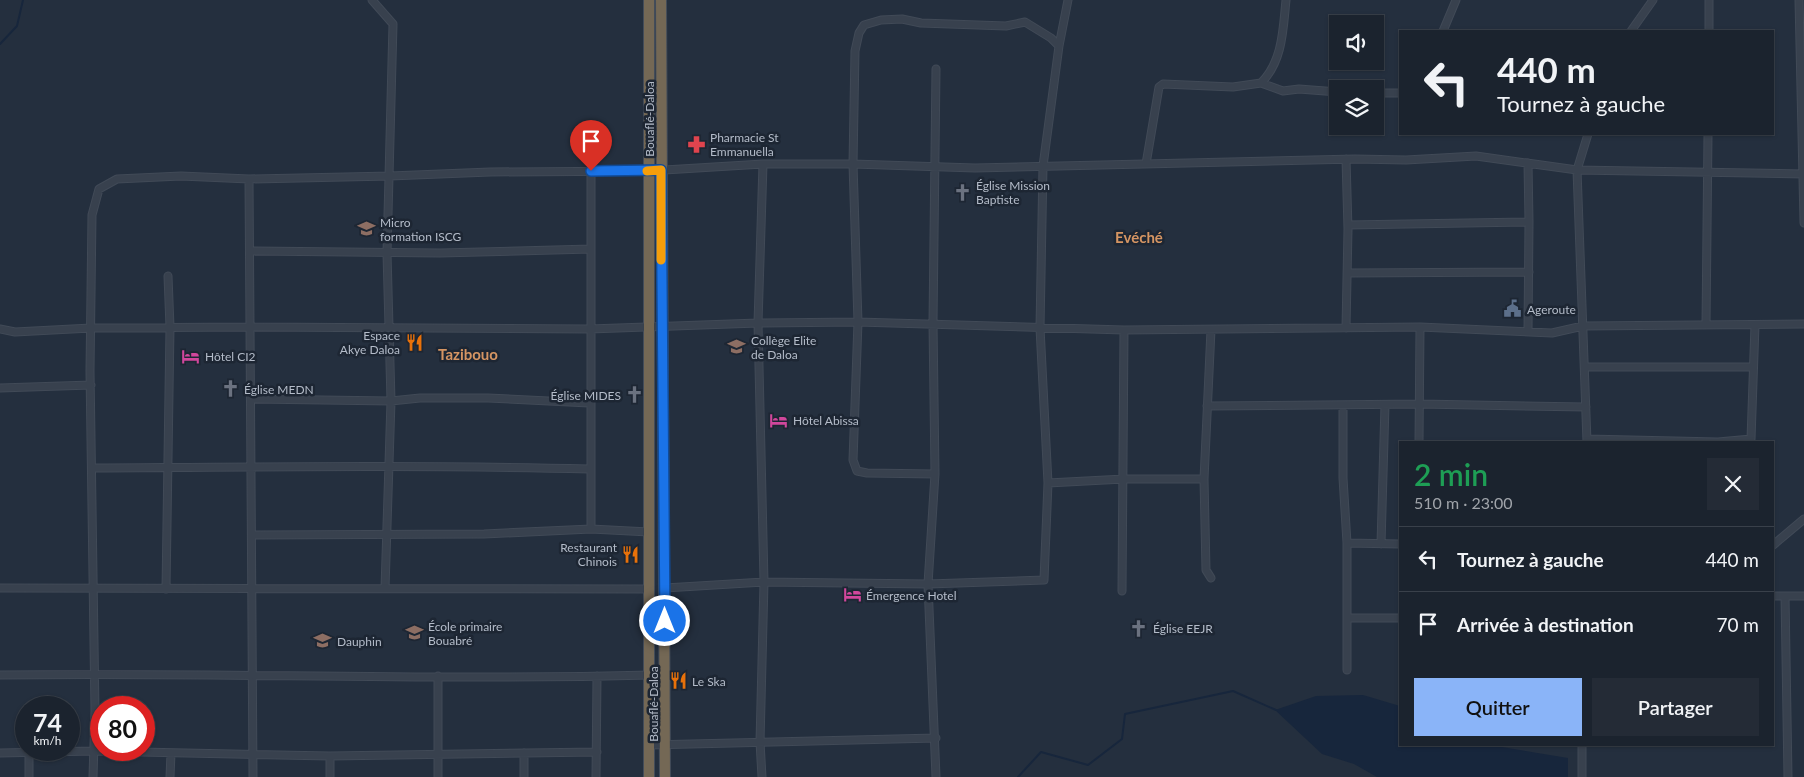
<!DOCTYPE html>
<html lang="fr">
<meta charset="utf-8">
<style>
body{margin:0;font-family:Lato,sans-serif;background:#242b36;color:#f1f3f6;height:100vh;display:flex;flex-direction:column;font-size:19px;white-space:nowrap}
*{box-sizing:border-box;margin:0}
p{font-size:16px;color:#a0a4aa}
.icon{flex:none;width:28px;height:28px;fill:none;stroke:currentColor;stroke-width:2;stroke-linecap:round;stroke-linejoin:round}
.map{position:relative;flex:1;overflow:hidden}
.side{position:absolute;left:1399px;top:441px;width:375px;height:305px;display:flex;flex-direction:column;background:#1b232e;border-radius:0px;box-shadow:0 1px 4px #0004,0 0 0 1px #39404a}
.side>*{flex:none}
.hud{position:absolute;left:1399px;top:30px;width:375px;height:105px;border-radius:0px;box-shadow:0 1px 4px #0004,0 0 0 1px #39404a;background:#1b232e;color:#f1f3f6;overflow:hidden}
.fabs{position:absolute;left:1329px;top:15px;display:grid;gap:10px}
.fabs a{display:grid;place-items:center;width:55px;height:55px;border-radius:0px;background:#1b232e;box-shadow:0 1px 4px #0004,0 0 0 1px #39404a;font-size:25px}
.speed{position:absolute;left:15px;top:696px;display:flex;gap:10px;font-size:25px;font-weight:700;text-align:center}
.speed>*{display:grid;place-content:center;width:65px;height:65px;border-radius:50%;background:#1b232e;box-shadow:0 1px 4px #0004,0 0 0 1px #39404a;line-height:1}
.speed small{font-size:12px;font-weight:400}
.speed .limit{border:8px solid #d22;background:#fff;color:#111}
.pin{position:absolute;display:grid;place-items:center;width:42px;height:42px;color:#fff;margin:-51px -21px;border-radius:50% 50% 50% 0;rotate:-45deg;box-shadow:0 0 5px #0007}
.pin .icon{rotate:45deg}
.me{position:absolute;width:55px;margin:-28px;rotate:0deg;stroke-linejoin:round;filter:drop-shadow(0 0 4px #0008)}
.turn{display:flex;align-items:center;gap:18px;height:105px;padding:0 15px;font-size:22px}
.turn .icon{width:65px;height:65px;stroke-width:2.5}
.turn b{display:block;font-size:35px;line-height:42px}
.round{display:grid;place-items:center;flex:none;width:52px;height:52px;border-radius:0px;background:#242b36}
.headline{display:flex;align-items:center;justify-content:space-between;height:85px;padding:0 15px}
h1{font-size:30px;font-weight:600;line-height:38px;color:#1e9e55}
.action{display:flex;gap:10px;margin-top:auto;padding:10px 15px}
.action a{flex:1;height:58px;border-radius:0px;background:#8ab4f8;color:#111;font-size:20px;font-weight:600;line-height:58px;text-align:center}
.action a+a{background:#242b36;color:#f1f3f6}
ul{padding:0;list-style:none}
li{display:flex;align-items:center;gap:15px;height:65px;padding:0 15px;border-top:1px solid #39404a}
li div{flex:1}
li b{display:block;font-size:19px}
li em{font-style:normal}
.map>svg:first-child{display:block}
.water{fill:#17263c}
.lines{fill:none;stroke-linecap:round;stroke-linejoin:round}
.stream{stroke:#17263c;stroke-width:2}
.minor-casing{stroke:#414a57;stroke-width:9}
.highway-casing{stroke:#434c59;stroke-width:12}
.minor{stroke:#38414e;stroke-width:7}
.highway{stroke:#746855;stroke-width:10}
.route-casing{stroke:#114b97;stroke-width:12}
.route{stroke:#1a73e8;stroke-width:9}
.slow{stroke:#f59e0b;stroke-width:9}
.labels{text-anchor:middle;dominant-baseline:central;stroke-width:5;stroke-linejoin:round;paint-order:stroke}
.street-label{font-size:12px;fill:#b4bcc9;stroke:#1d2633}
.poi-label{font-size:12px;fill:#b4bcc9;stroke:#1d2633;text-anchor:start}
.quarter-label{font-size:15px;font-weight:bold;fill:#d59563;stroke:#1d2633}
</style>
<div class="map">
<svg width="1804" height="777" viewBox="0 0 1804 777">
<rect width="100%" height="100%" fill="#242f3e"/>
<!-- water -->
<path class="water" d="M1363,695l37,11v39h90l78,13v19h-191l-23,-13 -32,-10 -47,-44 41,-14z"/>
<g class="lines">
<!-- stream -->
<path class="stream" d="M0,44l17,-18 6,-26
M1018,777l23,-25 47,13 34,-26 3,-25 108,-23 43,19"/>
<defs>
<path id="minor" d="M372,0l21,24 -6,229 4,148 -6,187
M1799,0l5,223
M1443,31l13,-31
M1631,31l22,-31
M1709,31v-31
M936,69l-3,254 2,151 -7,110 8,193
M1261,83l22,8 16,-2 39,3
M1375,93h25
M1146,164l13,-77 4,-3 70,3 28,-4c22,-22 22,-54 25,-83
M249,179l4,598
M1348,225l181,-3 -1,-59
M250,251l190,2 151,-4
M1347,273l182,-1
M1706,325l2,-191
M1346,328l2,-99 -2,-70
M0,329l15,3 76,-4 158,-1 341,2 168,-6 100,-1 266,8 296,-3 132,6 31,-7 221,-2
M1211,330l-7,149 2,91 5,8
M1528,332l1,-110
M1585,367h168
M0,388l91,-3
M251,399l140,2 29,-3h68l101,5
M1207,406l213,-2 166,3
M1343,406v72l4,65v127
M1587,439l131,3 33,-3 4,-114
M1419,442l1,-115
M1587,442l-10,-272 11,-36
M93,468c165,-1 331,-3 496,1
M935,474l-68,-1 -10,-2 -4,-11 5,-138 -5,-158 2,-113 4,-18 5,-8 17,-5 21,-1 19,4 85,3 19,-4 26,16 8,8
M1048,483l76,-4h80
M591,529v-358
M252,535l232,-1 107,-5 58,3
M1347,543l53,1
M1381,544l4,-139
M1772,546l32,-27
M0,588l649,1
M665,588l99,-6 164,2 116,-4 4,-97 -8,-155 3,-162 16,-120 9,-46
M166,589l4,-262 -2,-51
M1122,591l2,-261
M1772,596h32
M1785,596l3,181
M1347,618h53
M0,675c216,-3 433,6 650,0
M649,745l287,-7
M0,753l93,-2 237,5 267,-4
M524,753v24
M29,777v-25
M93,777l2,-66 -5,-340 2,-156 7,-26 18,-10 64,-3 68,3 141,-3 100,-4 158,-1 115,-7h90l122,4 380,-9 51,1 70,-4 101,14 227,4
M170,777l1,-24
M330,777v-21
M438,777v-101
M596,777l1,-101
M762,777l-2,-35 4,-160 -6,-259 5,-159
M1582,777v-32"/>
<path id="highway" d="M661,0l4,777
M649,777v-777"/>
</defs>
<!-- minor casing -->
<use href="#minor" class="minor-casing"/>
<!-- highway casing -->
<use href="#highway" class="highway-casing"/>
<!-- minor -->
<use href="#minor" class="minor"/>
<!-- highway -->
<use href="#highway" class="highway"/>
</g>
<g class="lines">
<defs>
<path id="route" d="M591,171l70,-1 4,451"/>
</defs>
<!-- route casing -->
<use href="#route" class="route-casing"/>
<!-- route -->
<use href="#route" class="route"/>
<!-- slow -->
<path class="slow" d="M647,171l14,-1v90"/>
</g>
<!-- icons -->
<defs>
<symbol id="pharmacy-bare" viewBox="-9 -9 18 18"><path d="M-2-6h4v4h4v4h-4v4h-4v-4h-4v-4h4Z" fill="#e0444e" stroke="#1d2633" stroke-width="2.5" paint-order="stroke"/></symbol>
<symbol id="church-bare" viewBox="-9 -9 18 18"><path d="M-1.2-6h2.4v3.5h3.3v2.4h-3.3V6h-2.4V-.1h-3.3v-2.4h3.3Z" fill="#6b7280" stroke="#1d2633" stroke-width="2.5" paint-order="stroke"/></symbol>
<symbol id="school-bare" viewBox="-9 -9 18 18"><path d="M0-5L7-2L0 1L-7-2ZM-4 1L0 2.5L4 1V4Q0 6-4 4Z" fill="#8d6e63" stroke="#1d2633" stroke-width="2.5" paint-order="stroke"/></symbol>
<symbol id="civic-bare" viewBox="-9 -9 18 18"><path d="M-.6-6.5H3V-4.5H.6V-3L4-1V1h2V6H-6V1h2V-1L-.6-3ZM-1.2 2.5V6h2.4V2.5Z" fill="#5c6f8a" stroke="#1d2633" stroke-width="2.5" paint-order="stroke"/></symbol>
<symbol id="restaurant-bare" viewBox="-9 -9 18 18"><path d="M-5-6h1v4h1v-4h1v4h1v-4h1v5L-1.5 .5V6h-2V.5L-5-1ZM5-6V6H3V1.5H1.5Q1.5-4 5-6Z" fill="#e8710a" stroke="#1d2633" stroke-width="2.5" paint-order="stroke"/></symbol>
<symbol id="hotel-bare" viewBox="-9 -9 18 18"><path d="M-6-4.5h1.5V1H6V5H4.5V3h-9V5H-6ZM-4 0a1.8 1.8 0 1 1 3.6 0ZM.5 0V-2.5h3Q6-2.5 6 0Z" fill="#d1479c" stroke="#1d2633" stroke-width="2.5" paint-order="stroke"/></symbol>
</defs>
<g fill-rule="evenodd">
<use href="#pharmacy-bare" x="684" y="132" width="25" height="25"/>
<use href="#church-bare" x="950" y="180" width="25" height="25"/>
<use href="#school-bare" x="354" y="216" width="25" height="25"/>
<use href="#civic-bare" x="1500" y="296" width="25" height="25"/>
<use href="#restaurant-bare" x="402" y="330" width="25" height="25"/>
<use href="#school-bare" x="724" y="334" width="25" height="25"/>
<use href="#hotel-bare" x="178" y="344" width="25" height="25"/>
<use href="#church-bare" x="218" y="376" width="25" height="25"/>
<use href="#church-bare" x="622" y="382" width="25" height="25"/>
<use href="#hotel-bare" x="766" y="408" width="25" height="25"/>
<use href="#restaurant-bare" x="618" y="542" width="25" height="25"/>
<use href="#hotel-bare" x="840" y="582" width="25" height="25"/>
<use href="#church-bare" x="1126" y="616" width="25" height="25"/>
<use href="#school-bare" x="402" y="620" width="25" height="25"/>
<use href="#school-bare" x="310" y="628" width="25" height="25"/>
<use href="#restaurant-bare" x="666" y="668" width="25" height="25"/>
</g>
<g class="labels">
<!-- street labels -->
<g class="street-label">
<text transform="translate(649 119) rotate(-90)">Bouaflé-Daloa</text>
<text transform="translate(653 704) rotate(-90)">Bouaflé-Daloa</text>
</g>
<!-- poi labels -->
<g class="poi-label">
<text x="710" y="137">Pharmacie St<tspan x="710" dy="14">Emmanuella</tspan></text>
<text x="976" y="185">Église Mission<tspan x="976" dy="14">Baptiste</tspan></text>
<text x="380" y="222">Micro<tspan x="380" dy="14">formation ISCG</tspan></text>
<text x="1527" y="309">Ageroute</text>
<text x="400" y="335" text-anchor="end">Espace<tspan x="400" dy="14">Akye Daloa</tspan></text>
<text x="751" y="340">Collège Elite<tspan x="751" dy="14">de Daloa</tspan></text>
<text x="205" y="356">Hôtel CI2</text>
<text x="244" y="389">Église MEDN</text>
<text x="621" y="395" text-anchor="end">Église MIDES</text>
<text x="793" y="420">Hôtel Abissa</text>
<text x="617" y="547" text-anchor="end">Restaurant<tspan x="617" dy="14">Chinois</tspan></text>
<text x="866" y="595">Émergence Hotel</text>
<text x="428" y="626">École primaire<tspan x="428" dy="14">Bouabré</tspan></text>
<text x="1153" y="628">Église EEJR</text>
<text x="337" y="641">Dauphin</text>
<text x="692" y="681">Le Ska</text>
</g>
<!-- quarter labels -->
<g class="quarter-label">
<text x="1139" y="237">Evéché</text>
<text x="468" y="354">Tazibouo</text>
</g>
</g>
</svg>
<div class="fabs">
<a><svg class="icon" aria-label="sound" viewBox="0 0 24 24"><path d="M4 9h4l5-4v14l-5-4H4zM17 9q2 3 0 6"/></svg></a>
<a><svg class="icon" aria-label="layers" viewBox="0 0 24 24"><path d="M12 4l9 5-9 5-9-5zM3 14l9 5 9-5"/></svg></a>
</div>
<div class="speed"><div>74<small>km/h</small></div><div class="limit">80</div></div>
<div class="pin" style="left:591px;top:171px;background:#d93025"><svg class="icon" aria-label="arrive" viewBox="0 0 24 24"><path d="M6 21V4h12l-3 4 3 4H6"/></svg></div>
<svg class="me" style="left:665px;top:621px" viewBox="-20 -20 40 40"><circle r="17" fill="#1a73e8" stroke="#fff" stroke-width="3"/><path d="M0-11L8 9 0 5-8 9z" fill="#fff"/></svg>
<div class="hud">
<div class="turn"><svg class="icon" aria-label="left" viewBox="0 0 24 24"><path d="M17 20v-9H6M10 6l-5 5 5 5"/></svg><div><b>440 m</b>Tournez à gauche</div></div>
</div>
<section class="side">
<div class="headline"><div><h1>2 min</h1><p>510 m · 23:00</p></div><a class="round"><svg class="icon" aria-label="close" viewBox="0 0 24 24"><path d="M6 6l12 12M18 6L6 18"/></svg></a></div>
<ul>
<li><svg class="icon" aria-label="left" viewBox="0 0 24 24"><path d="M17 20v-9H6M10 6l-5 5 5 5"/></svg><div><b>Tournez à gauche</b></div><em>440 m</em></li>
<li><svg class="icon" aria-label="arrive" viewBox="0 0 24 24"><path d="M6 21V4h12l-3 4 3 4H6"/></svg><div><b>Arrivée à destination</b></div><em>70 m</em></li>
</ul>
<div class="action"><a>Quitter</a><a>Partager</a></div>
</section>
</div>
